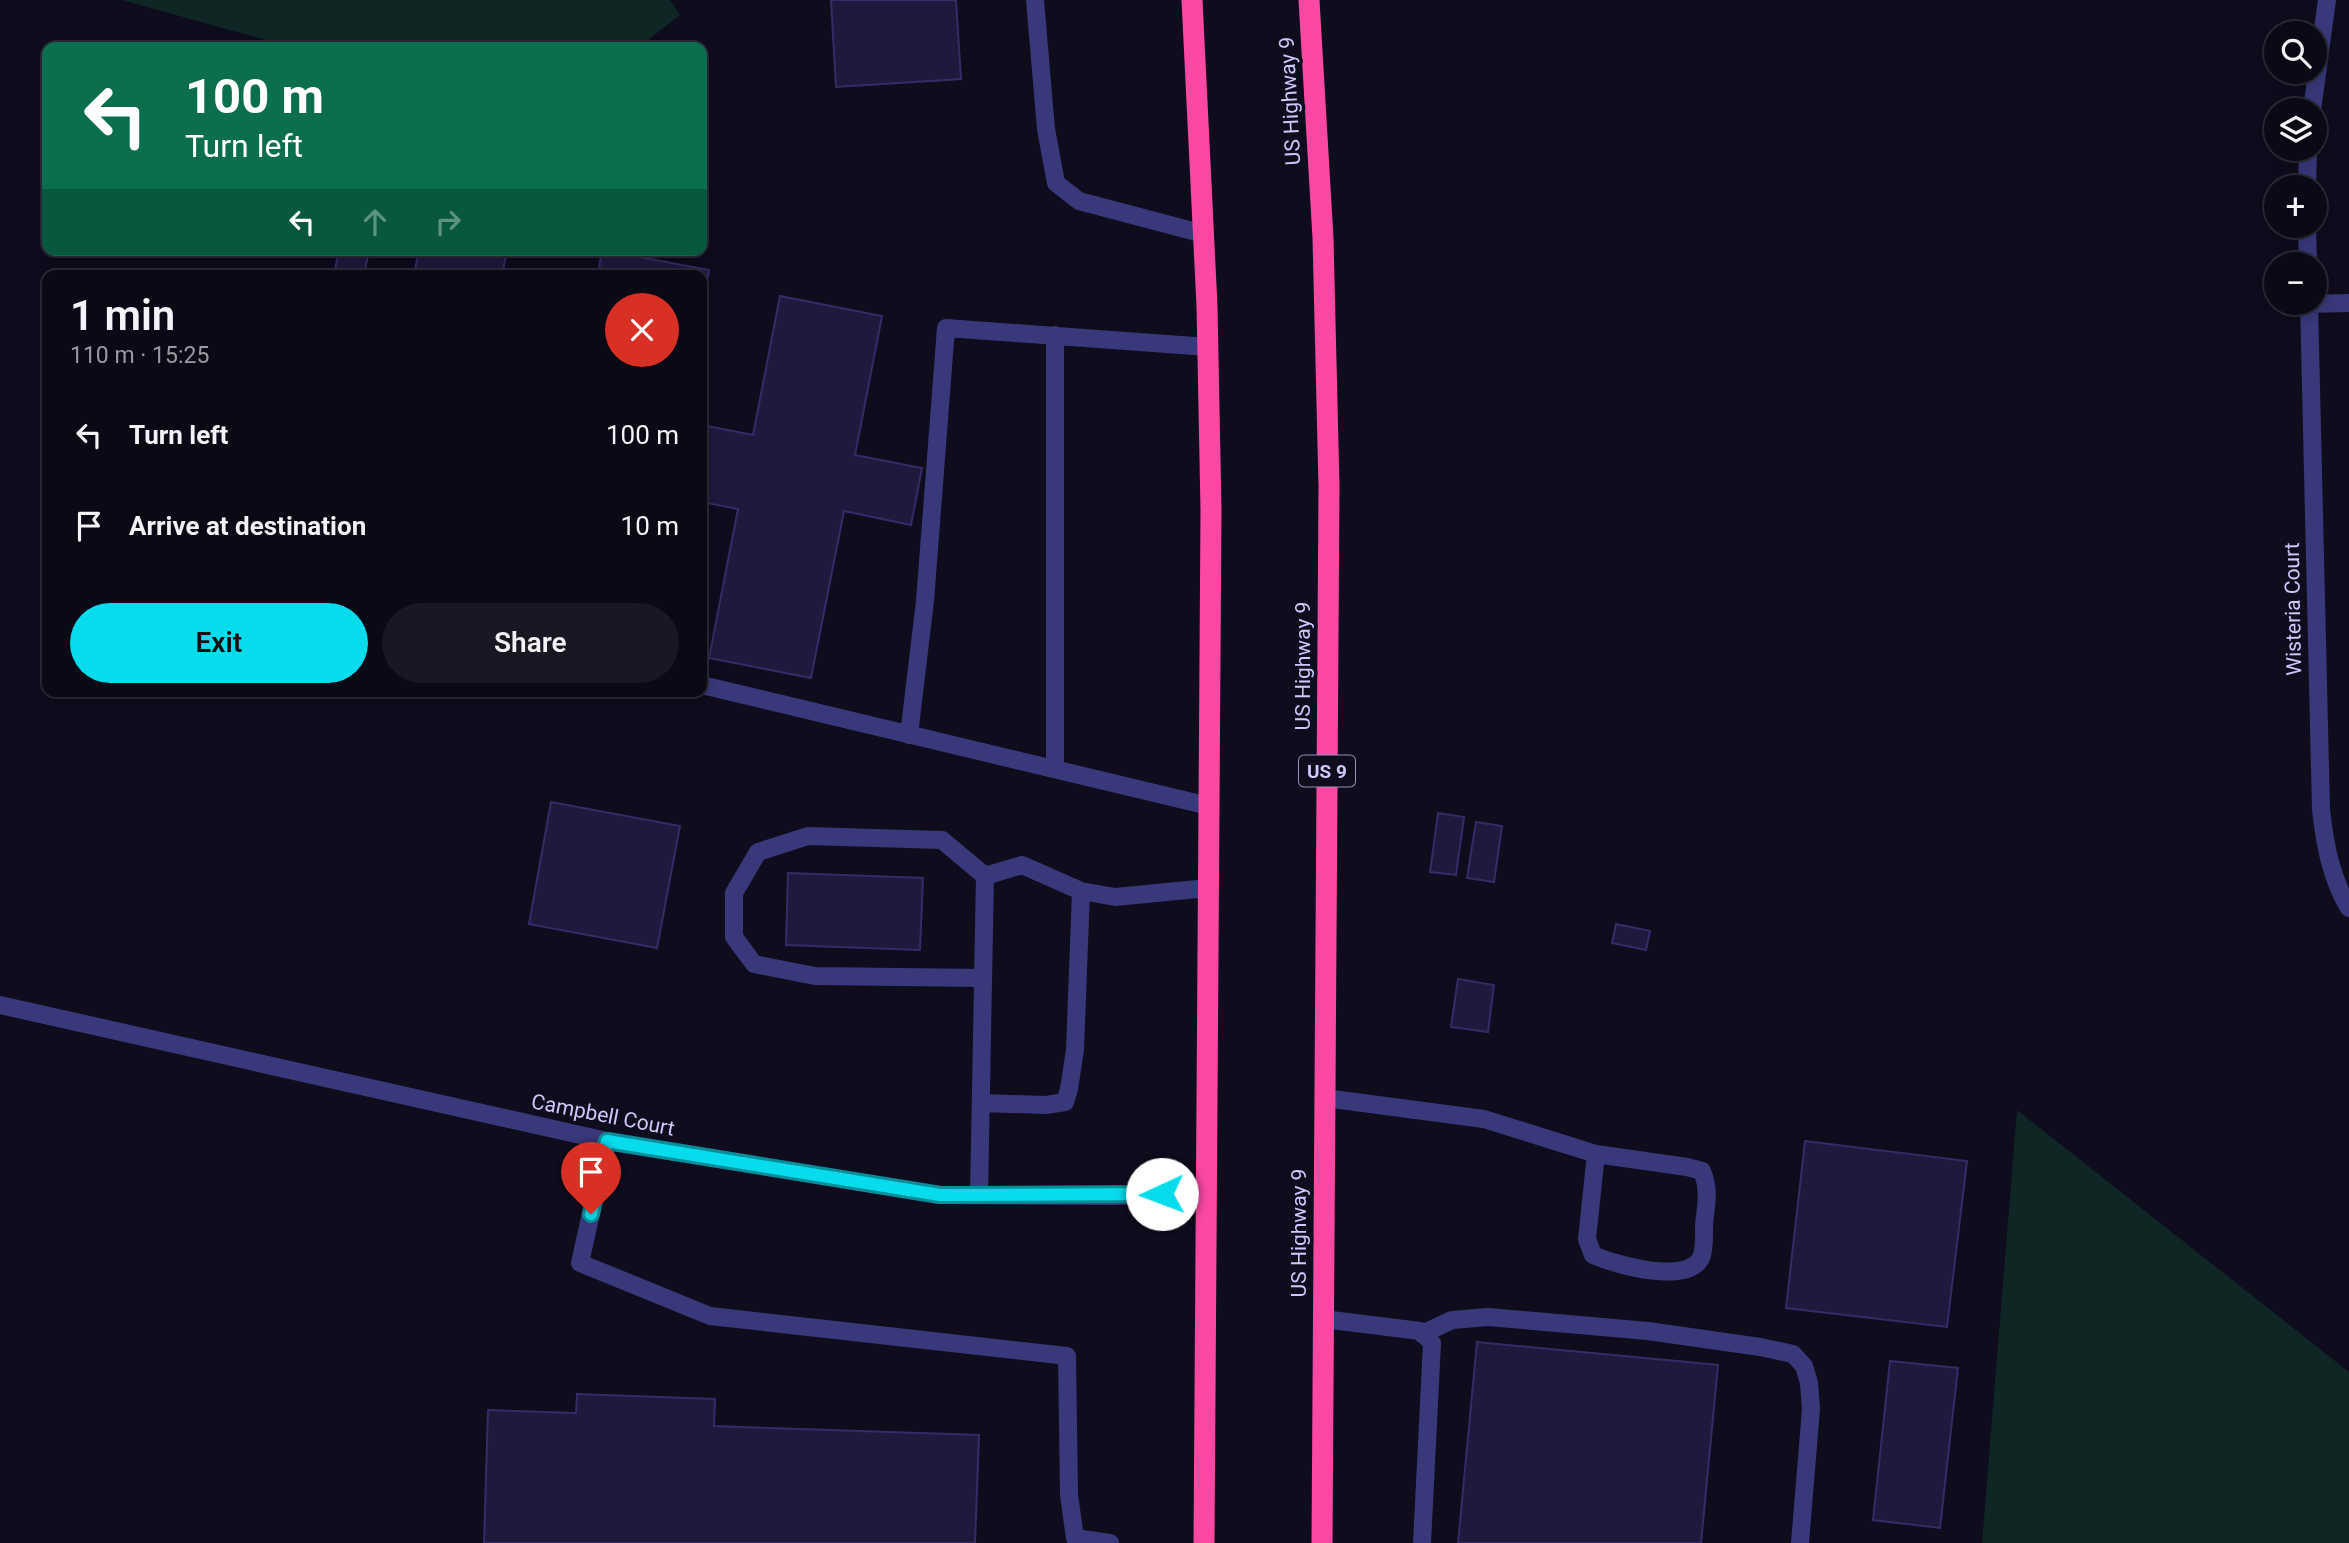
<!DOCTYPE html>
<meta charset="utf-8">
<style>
body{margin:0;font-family:Roboto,sans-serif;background:#181723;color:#f1f3f6;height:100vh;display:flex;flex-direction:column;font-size:26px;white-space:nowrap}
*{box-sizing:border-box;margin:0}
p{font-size:23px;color:#999aa1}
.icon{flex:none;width:38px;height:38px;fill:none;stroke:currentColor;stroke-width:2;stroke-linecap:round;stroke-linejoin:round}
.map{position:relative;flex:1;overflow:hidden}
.drawer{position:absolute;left:42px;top:270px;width:665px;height:427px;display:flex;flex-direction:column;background:#0a0916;border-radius:14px;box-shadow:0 4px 18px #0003,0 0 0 2px #2a2a35}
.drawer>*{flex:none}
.guide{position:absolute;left:42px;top:42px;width:665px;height:214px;border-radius:14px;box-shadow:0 4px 18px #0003,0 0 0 2px #2a2a35;background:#0b6e4f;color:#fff;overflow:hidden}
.fabs{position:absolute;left:2264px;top:21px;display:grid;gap:14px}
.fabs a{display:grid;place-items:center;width:63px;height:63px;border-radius:50%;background:#0a0916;box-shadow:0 4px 18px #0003,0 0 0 2px #2a2a35;font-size:35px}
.pin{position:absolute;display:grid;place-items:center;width:60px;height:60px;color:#fff;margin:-72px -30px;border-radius:50% 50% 50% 0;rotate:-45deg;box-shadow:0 0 7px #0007}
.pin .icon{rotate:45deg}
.me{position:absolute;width:77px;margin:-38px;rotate:268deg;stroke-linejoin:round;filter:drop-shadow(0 0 5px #0008)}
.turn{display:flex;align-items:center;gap:24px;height:147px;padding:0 28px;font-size:32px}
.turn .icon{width:91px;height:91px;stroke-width:2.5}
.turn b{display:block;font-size:49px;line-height:60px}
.lanes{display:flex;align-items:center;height:66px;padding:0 28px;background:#0003;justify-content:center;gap:35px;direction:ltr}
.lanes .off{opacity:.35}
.round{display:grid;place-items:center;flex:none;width:74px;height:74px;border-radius:37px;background:#181723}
.overview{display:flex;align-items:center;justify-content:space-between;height:119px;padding:0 28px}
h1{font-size:42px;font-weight:600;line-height:52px}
.cta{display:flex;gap:14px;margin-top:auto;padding:14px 28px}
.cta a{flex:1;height:80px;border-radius:42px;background:#07dcec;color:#111;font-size:28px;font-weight:600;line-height:80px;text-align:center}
.cta a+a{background:#181723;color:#f1f3f6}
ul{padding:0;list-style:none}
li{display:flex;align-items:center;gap:21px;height:91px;padding:0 28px}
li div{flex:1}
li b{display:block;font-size:26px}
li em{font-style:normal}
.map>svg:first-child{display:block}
.green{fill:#0f2625}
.building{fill:#1f193d;stroke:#362b68;stroke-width:2}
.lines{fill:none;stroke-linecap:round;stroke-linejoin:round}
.minor{stroke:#39387b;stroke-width:18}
.highway{stroke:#fa48a3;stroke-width:21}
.route-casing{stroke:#058f99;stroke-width:18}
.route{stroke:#07dcec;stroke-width:12}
.labels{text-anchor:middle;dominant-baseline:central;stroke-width:7;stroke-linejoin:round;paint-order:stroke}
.shield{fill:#0e0c1d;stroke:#9490ba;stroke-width:2}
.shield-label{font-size:19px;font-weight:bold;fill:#cec9fd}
.street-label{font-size:21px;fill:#cec9fd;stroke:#0e0c1d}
</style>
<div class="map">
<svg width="2349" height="1543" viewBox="0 0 2349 1543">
<rect width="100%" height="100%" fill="#0e0c1d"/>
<!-- green -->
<path class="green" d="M122,0h548l10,15 -41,32h-348z
M2017,1110l332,262v171h-367z"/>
<!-- building -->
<path class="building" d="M831,0h125l5,79 -125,8z
M339,250h30l-5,25h-30z
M419,250h88l-5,25h-88z
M602,250l107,20 -7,37v-32h-104z
M780,296l102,20 -27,139 67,13 -11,57 -67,-14 -33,167 -102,-20 29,-149 -36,-7v-77l51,10z
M551,802l129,24 -23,122 -128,-24z
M1438,813l26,4 -8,58 -26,-3z
M1476,822l26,4 -8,56 -27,-4z
M788,873l135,5 -3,72 -134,-5z
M1616,924l34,7 -4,19 -34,-7z
M1458,979l36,6 -6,47 -37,-5z
M1805,1141l162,20 -20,166 -161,-19z
M1477,1342l241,23 -17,178h-243z
M1890,1361l68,7 -18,160 -67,-8z
M577,1394l138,5 -1,27 265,9 -4,108h-491l4,-133 88,3z"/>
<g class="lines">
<!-- minor -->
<path class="minor" d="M1035,0l11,129 10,54 23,18 125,33
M2312,110l15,-110
M2307,187l1,-38
M2307,226l1,38
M2309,303l12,507c4,35 10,68 28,98
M2309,304l40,-1
M1055,335v434
M702,685l507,121
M909,735l16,-134 21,-273 262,19
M983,978l-168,-2 -61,-12 -20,-27v-44l24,-41 50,-16 134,4 43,36
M0,1005l607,136 333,54 177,1 89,-4
M1325,1098l159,21 112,35 91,13 15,4c8,20 4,33 2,54 0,9 1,24 -3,33 -14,27 -85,7 -108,-3l-6,-16 9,-85
M981,1103l65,2 19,-3 4,-13 6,-39 6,-159
M607,1141l-27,122 130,53 357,40 2,139 6,43 35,5
M979,1195l6,-319 37,-11 59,26 34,6 93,-9
M1323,1319l97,12 12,12 -10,200
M1422,1334l30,-14 36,-3 160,14 112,16 33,7 11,12 5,17 2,26 -11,134"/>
<!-- highway -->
<path class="highway" d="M1192,0l15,306 4,204 -7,1033
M1309,0l14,238 6,248 -7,1057"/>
</g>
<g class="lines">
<defs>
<path id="route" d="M591,1214l16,-73 333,54 222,-1"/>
</defs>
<!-- route casing -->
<use href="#route" class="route-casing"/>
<!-- route -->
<use href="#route" class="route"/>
</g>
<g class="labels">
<!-- shield labels -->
<rect class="shield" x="1299" y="755.5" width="56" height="31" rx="5"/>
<g class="shield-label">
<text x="1327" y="771">US 9</text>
</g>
<!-- street labels -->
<g class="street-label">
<text transform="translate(1290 101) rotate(-93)">US Highway 9</text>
<text transform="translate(2293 609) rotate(-91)">Wisteria Court</text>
<text transform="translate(1303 666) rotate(-90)">US Highway 9</text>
<text transform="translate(603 1115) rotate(11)">Campbell Court</text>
<text transform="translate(1299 1233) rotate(-90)">US Highway 9</text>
</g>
</g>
</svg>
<div class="fabs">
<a><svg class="icon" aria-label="search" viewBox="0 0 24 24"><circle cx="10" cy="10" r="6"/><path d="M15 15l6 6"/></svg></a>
<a><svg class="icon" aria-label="layers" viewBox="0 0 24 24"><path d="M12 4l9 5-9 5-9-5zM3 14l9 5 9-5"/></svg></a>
<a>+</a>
<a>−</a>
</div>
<div class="pin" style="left:591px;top:1214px;background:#d93025"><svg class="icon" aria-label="arrive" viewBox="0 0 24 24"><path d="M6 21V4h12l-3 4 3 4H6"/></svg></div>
<svg class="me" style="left:1162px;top:1194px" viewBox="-20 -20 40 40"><circle r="19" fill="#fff"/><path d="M0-13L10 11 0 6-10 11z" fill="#07dcec"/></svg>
<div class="guide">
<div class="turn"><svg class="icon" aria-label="left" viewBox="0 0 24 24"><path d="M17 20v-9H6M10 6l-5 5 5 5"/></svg><div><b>100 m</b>Turn left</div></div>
<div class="lanes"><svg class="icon" aria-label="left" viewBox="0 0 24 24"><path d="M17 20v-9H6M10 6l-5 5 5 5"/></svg><svg class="icon off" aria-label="ahead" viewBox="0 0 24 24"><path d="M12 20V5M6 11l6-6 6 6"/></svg><svg class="icon off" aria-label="right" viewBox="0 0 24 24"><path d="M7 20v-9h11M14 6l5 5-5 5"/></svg></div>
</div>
<section class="drawer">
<div class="overview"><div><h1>1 min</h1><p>110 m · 15:25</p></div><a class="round" style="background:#d93025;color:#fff"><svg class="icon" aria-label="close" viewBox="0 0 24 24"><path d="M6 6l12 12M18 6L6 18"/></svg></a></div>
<ul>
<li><svg class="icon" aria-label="left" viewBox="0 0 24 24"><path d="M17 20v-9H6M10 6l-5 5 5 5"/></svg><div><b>Turn left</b></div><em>100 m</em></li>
<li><svg class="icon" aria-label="arrive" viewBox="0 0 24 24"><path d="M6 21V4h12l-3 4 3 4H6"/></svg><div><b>Arrive at destination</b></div><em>10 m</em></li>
</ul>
<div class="cta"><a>Exit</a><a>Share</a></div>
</section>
</div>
